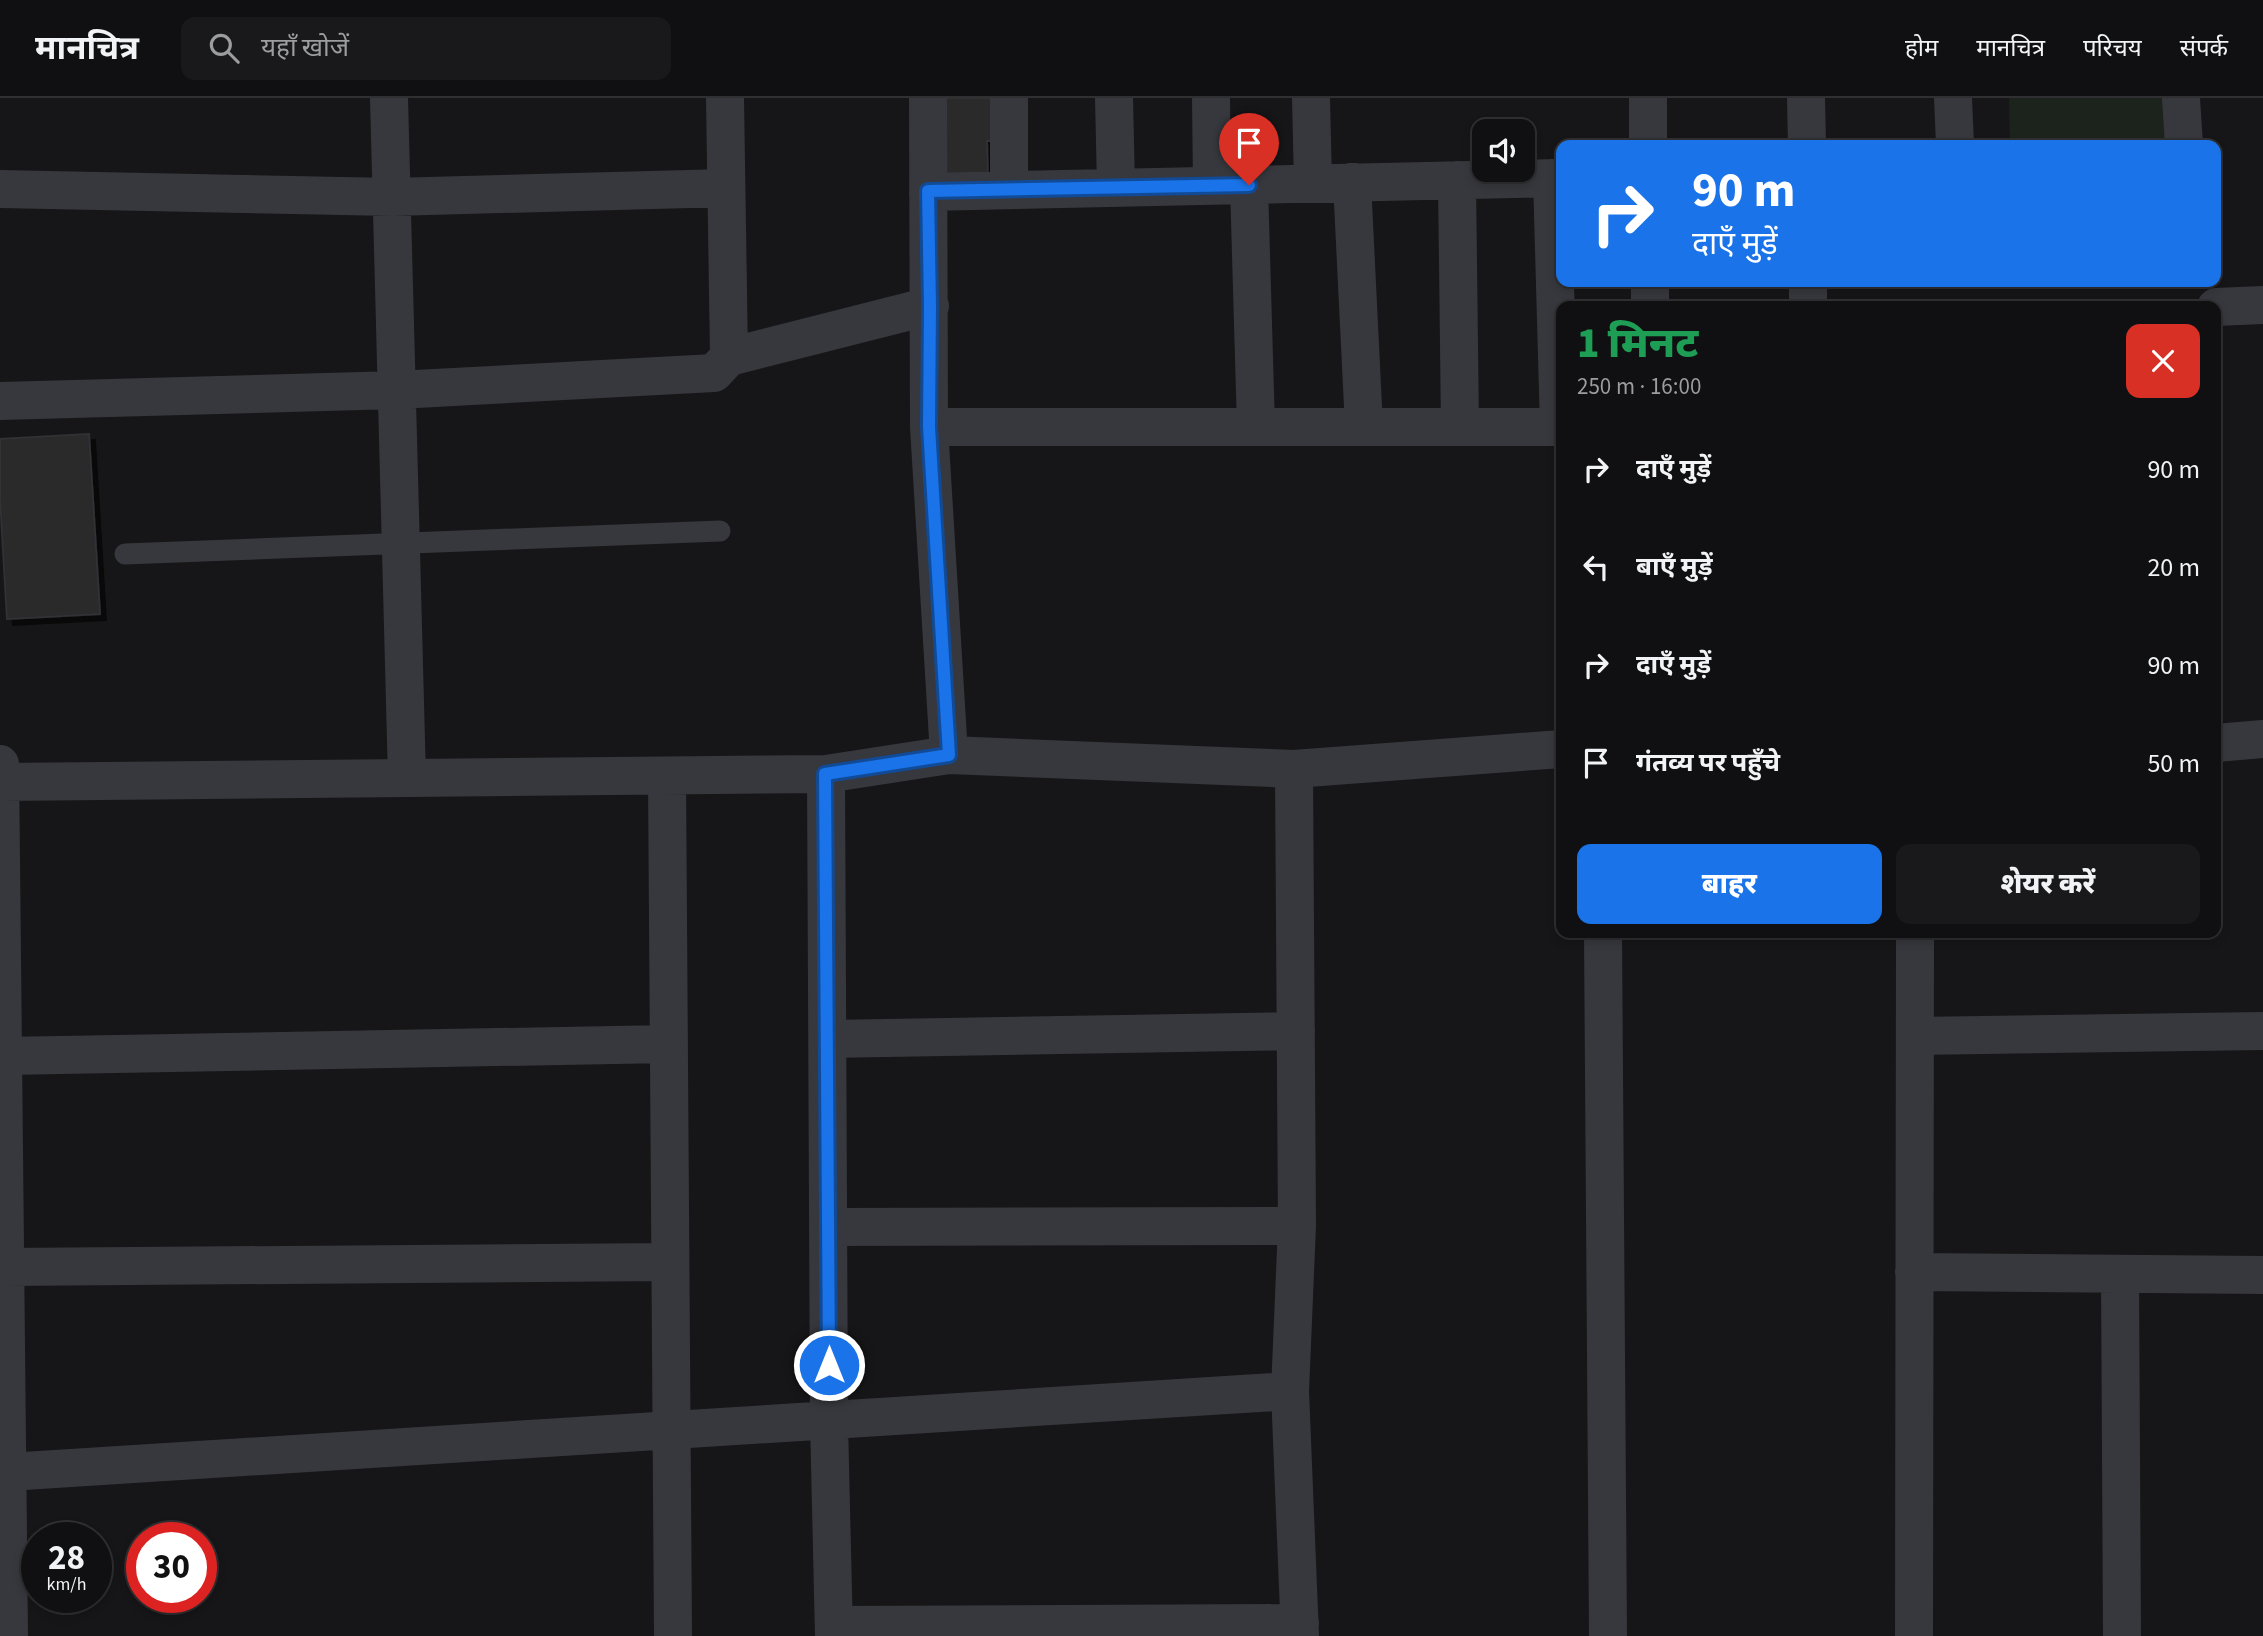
<!DOCTYPE html>
<html lang="hi">
<meta charset="utf-8">
<style>
body{margin:0;font-family:"Source Sans 3","Noto Sans Devanagari",sans-serif;background:#19191b;color:#f1f3f6;height:100vh;display:flex;flex-direction:column;font-size:26px;white-space:nowrap}
*{box-sizing:border-box;margin:0}
p{font-size:23px;color:#9c9d9f}
.icon{flex:none;width:38px;height:38px;fill:none;stroke:currentColor;stroke-width:2;stroke-linecap:round;stroke-linejoin:round}
.map{position:relative;flex:1;overflow:hidden}
.drawer{position:absolute;left:1556px;top:203px;width:665px;height:637px;display:flex;flex-direction:column;background:#101012;border-radius:14px;box-shadow:0 4px 10px #0003,0 0 0 2px #303032}
.drawer>*{flex:none}
.guide{position:absolute;left:1556px;top:42px;width:665px;height:147px;border-radius:14px;box-shadow:0 4px 10px #0003,0 0 0 2px #303032;background:#1a73e8;color:#fff;overflow:hidden}
.fabs{position:absolute;left:1472px;top:21px;display:grid;gap:14px}
.fabs a{display:grid;place-items:center;width:63px;height:63px;border-radius:14px;background:#101012;box-shadow:0 4px 10px #0003,0 0 0 2px #303032;font-size:35px}
.speed{position:absolute;left:21px;top:1424px;display:flex;gap:14px;font-size:35px;font-weight:700;text-align:center}
.speed>*{display:grid;place-content:center;width:91px;height:91px;border-radius:50%;background:#101012;box-shadow:0 4px 10px #0003,0 0 0 2px #303032;line-height:1}
.speed small{font-size:18px;font-weight:400}
.speed .limit{border:10px solid #d22;background:#fff;color:#111}
.pin{position:absolute;display:grid;place-items:center;width:60px;height:60px;color:#fff;margin:-72px -30px;border-radius:50% 50% 50% 0;rotate:-45deg;box-shadow:0 0 7px #0007}
.pin .icon{rotate:45deg}
.me{position:absolute;width:77px;margin:-38px;rotate:0deg;stroke-linejoin:round;filter:drop-shadow(0 0 5px #0008)}
.turn{display:flex;align-items:center;gap:24px;height:147px;padding:0 21px;font-size:32px}
.turn .icon{width:91px;height:91px;stroke-width:2.5}
.turn b{display:block;font-size:49px;line-height:60px}
.round{display:grid;place-items:center;flex:none;width:74px;height:74px;border-radius:14px;background:#19191b}
.summary{display:flex;align-items:center;justify-content:space-between;height:119px;padding:0 21px}
h1{font-size:42px;font-weight:800;line-height:52px;color:#1e9e55}
.button{display:flex;gap:14px;margin-top:auto;padding:14px 21px}
.button a{flex:1;height:80px;border-radius:14px;background:#1a73e8;color:#fff;font-size:28px;font-weight:800;line-height:80px;text-align:center}
.button a+a{background:#19191b;color:#f1f3f6}
ul{padding:0;list-style:none}
li{display:flex;align-items:center;gap:21px;height:98px;padding:0 21px}
li div{flex:1}
li b{display:block;font-size:26px}
li em{font-style:normal}
header{display:flex;align-items:center;gap:42px;box-sizing:border-box;height:98px;padding:0 35px;background:#101012;border-bottom:2px solid #303032}
header strong{font-size:33px}
nav{display:flex;gap:38px;margin-inline-start:auto;font-size:24px}
.search{width:490px;height:63px;background:#19191b;display:flex;align-items:center;gap:18px;box-sizing:border-box;padding:0 24px;border-radius:14px;color:#9c9d9f;font-size:26px}
.map>svg:first-child{display:block}
.green{fill:#1c231d}
.building{fill:#29292c;stroke:#303034;stroke-width:2;filter:url(#shadow)}
.lines{fill:none;stroke-linecap:round;stroke-linejoin:round}
.lane{stroke:#37383d;stroke-width:21}
.street{stroke:#37383d;stroke-width:38}
.route-casing{stroke:#114b97;stroke-width:18}
.route{stroke:#1a73e8;stroke-width:12}
</style>
<header>
<strong>मानचित्र</strong>
<div class="search"><svg class="icon" aria-label="search" viewBox="0 0 24 24"><circle cx="10" cy="10" r="6"/><path d="M15 15l6 6"/></svg>यहाँ खोजें</div>
<nav><a>होम</a><a>मानचित्र</a><a>परिचय</a><a>संपर्क</a></nav>
</header>
<div class="map">
<svg width="2263" height="1538" viewBox="0 0 2263 1538">
<defs>
<filter id="shadow"><feDropShadow dx="6" dy="6" stdDeviation="0" flood-color="#0009"/></filter>
</defs>
<rect width="100%" height="100%" fill="#161618"/>
<!-- green -->
<path class="green" d="M2009,0h184l1,47h-184z"/>
<!-- building -->
<path class="building" d="M943,0h59v43h-15l1,38h-44z
M89,336l11,180 -93,5 -7,-122v-58z"/>
<g class="lines">
<!-- lane -->
<path class="lane" d="M125,456l595,-23"/>
<!-- street -->
<path class="street" d="M389,0l18,680
M725,0l4,259
M928,0l1,329 20,328
M1009,0v92
M1114,0l2,89
M1211,0l1,87
M1311,0l2,85
M1648,0v47
M1806,0l1,47
M1953,0l2,47
M2181,0l3,47
M1552,80l7,249
M1457,82l3,247
M1352,84l12,245
M1249,87l7,242
M0,91l392,8 334,-9
M928,94l633,-14
M1650,184v24
M1808,184v24
M2216,209l47,-2
M0,303l397,-11 317,-17 15,-16 201,-51
M929,329h632
M2216,645l47,-4
M0,666l9,872
M1294,671l3,457 -7,165 10,245
M826,676l3,647 5,215
M667,678l6,860
M0,684l826,-8 123,-19 345,14 267,-20
M1603,835l5,703
M1915,938l348,-5
M828,941l468,-8
M4,958l664,-12
M829,1129l468,-1
M6,1169l664,-5
M1914,1174l349,3
M2120,1176l2,362
M8,1374l1282,-81
M834,1527l466,-2
M1914,1538l1,-703"/>
</g>
<g class="lines">
<defs>
<path id="route" d="M829,1267l-4,-591 124,-19 -20,-328 1,-121 -2,-115 321,-6"/>
</defs>
<!-- route casing -->
<use href="#route" class="route-casing"/>
<!-- route -->
<use href="#route" class="route"/>
</g>
</svg>
<div class="fabs">
<a><svg class="icon" aria-label="sound" viewBox="0 0 24 24"><path d="M4 9h4l5-4v14l-5-4H4zM17 9q2 3 0 6"/></svg></a>
</div>
<div class="speed"><div>28<small>km/h</small></div><div class="limit">30</div></div>
<div class="pin" style="left:1249px;top:87px;background:#d93025"><svg class="icon" aria-label="arrive" viewBox="0 0 24 24"><path d="M6 21V4h12l-3 4 3 4H6"/></svg></div>
<svg class="me" style="left:829px;top:1267px" viewBox="-20 -20 40 40"><circle r="17" fill="#1a73e8" stroke="#fff" stroke-width="3"/><path d="M0-11L8 9 0 5-8 9z" fill="#fff"/></svg>
<div class="guide">
<div class="turn"><svg class="icon" aria-label="right" viewBox="0 0 24 24"><path d="M7 20v-9h11M14 6l5 5-5 5"/></svg><div><b>90 m</b>दाएँ मुड़ें</div></div>
</div>
<section class="drawer">
<div class="summary"><div><h1>1 मिनट</h1><p>250 m · 16:00</p></div><a class="round" style="background:#d93025;color:#fff"><svg class="icon" aria-label="close" viewBox="0 0 24 24"><path d="M6 6l12 12M18 6L6 18"/></svg></a></div>
<ul>
<li><svg class="icon" aria-label="right" viewBox="0 0 24 24"><path d="M7 20v-9h11M14 6l5 5-5 5"/></svg><div><b>दाएँ मुड़ें</b></div><em>90 m</em></li>
<li><svg class="icon" aria-label="left" viewBox="0 0 24 24"><path d="M17 20v-9H6M10 6l-5 5 5 5"/></svg><div><b>बाएँ मुड़ें</b></div><em>20 m</em></li>
<li><svg class="icon" aria-label="right" viewBox="0 0 24 24"><path d="M7 20v-9h11M14 6l5 5-5 5"/></svg><div><b>दाएँ मुड़ें</b></div><em>90 m</em></li>
<li><svg class="icon" aria-label="arrive" viewBox="0 0 24 24"><path d="M6 21V4h12l-3 4 3 4H6"/></svg><div><b>गंतव्य पर पहुँचे</b></div><em>50 m</em></li>
</ul>
<div class="button"><a>बाहर</a><a>शेयर करें</a></div>
</section>
</div>
